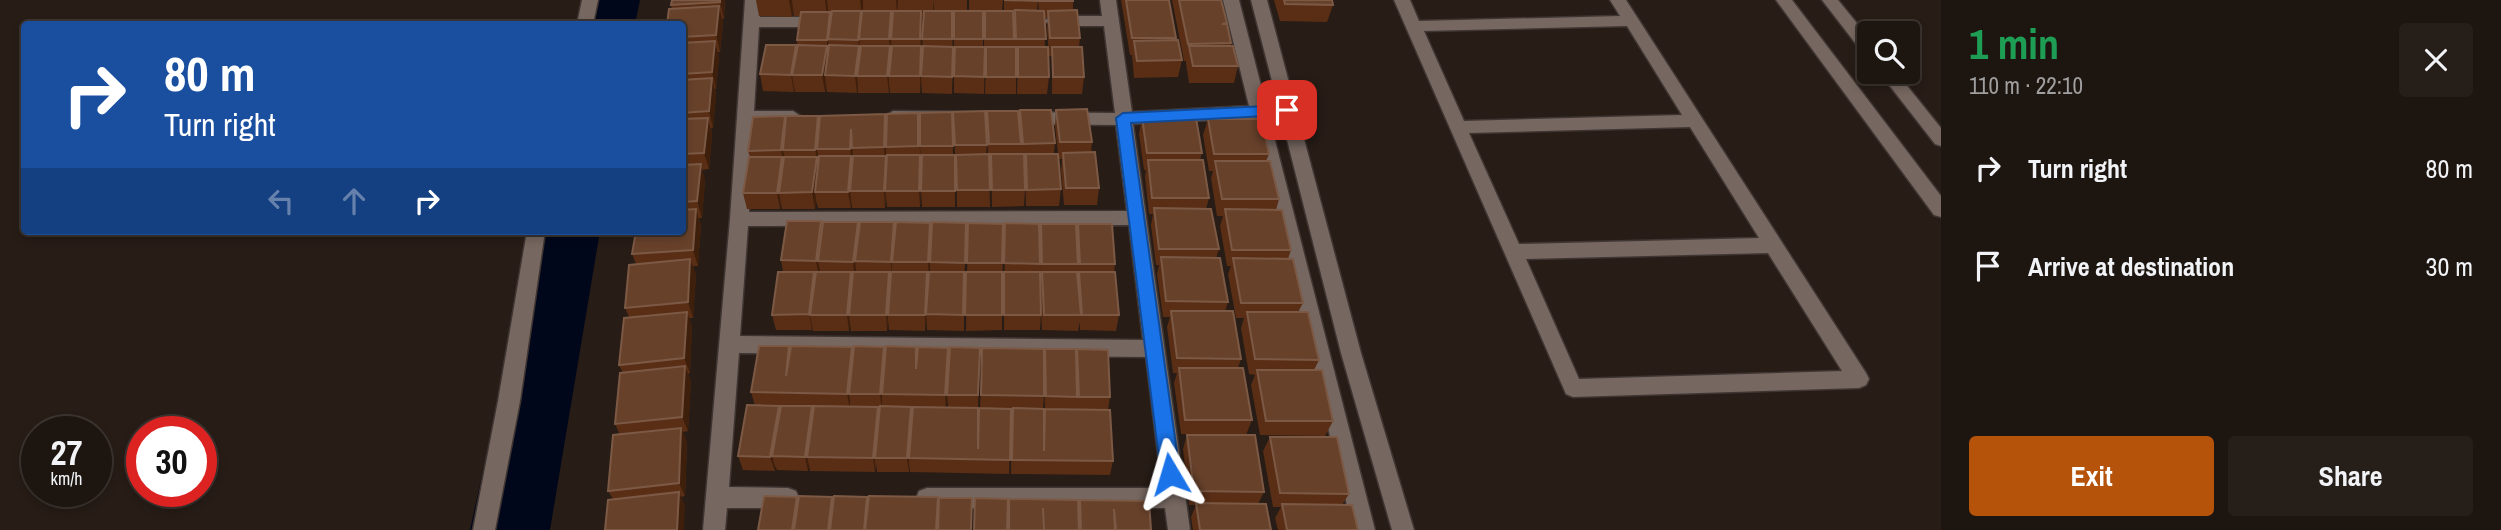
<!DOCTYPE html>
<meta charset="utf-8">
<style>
body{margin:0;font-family:"Archivo Narrow",sans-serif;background:#251e19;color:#f1f3f6;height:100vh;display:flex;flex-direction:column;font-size:26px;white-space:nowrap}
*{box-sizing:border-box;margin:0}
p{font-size:23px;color:#a09f9f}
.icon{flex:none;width:38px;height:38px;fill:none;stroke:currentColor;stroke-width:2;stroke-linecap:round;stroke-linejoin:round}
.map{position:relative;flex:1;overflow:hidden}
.panel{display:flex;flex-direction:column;background:#1d1510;width:560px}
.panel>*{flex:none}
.guide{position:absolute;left:21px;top:21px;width:665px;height:214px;border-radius:7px;box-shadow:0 4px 10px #0003,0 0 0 2px #3b3430;background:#1a4fa0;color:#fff;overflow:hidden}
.controls{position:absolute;left:1857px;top:21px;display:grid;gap:14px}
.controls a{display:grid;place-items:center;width:63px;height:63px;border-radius:7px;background:#1d1510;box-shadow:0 4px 10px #0003,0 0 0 2px #3b3430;font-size:35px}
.speed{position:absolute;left:21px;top:416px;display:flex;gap:14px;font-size:35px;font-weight:700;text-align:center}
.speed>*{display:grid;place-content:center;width:91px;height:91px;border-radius:50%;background:#1d1510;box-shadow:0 4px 10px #0003,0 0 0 2px #3b3430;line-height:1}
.speed small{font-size:18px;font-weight:400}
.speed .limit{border:10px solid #d22;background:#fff;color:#111}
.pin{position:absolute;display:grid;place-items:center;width:60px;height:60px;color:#fff;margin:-30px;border-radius:14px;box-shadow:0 4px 10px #0006}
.me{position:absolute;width:77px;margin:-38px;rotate:353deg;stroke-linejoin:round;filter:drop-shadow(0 0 5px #0008)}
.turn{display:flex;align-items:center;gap:24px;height:147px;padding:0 28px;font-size:32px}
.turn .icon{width:91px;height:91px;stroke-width:2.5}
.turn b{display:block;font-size:49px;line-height:60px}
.lanes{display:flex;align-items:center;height:66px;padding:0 28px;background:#0003;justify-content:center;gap:35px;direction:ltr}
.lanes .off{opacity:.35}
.round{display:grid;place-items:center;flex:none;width:74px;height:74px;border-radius:7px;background:#251e19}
.headline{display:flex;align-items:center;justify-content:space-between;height:119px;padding:0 28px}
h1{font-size:42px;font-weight:700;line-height:52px;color:#1e9e55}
.primary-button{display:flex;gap:14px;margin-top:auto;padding:14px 28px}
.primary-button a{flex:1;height:80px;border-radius:7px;background:#b45309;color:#fff;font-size:28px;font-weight:700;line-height:80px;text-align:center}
.primary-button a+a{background:#251e19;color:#f1f3f6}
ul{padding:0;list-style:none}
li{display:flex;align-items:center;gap:21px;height:98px;padding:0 28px}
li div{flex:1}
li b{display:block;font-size:26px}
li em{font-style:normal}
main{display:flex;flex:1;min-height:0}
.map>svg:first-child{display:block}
.green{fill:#304617}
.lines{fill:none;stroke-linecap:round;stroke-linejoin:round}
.river{fill:#00071b;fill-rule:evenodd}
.minor-casing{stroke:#3f3532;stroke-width:3}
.minor{fill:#766760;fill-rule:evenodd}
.wall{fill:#592e15;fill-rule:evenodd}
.shaded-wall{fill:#3e1f0c}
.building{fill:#68412a;stroke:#7b5945;stroke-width:2}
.route{fill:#1a73e8;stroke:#114b97;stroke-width:2}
</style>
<main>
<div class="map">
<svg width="1941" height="530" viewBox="0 0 1941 530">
<rect width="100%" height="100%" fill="#271c16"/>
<!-- green -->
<path class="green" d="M536,231h32l-58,299h-26z"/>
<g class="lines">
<!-- river -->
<path class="river" d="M586,0h54l-5,24h-54z
M536,231h64l-50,299h-80z"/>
<defs>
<path id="minor" d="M582,0h16l-5,24h-16z
M745,0h16l-1,17h66l8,5 -8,5h-67l-5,84h39l9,6 -9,6h-39l-5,89 378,-1 -11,-86 -223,-2 -9,-6 9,-6 222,2 -11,-87h-52l-8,-5 8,-5h50l-2,-16h16l16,112 117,-6 -26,-106h16l27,105 13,3 -28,-108h16l94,353 53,177h-22l-51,-177 -61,-241 -11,5 106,413h-22l-101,-412 -119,6 57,406h-22l-3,-22h-238l-8,-3 -3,-7 3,-7 8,-3h235l-16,-131 -407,-4 -10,134 59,1 8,3 3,7 -3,7 -8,3h-61l-2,22h-22l27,-311zM1129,225l14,115 -403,-4 8,-110z
M1394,0h16l9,21 201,-5 -10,-16h16l240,373 3,6 -3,6 -7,3 -286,9 -7,-3zM1627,26l55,89 -218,6 -40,-90zM1690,127l69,111 -240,6 -50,-111zM1768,253l74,118 -263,8 -53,-120z
M1776,0h16l149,196v21l-7,-2z
M1822,0h16l31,38v16l-6,-1z
M1879,72h17l45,56v18l-6,-2z
M527,231h18l-25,170 -25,129h-22l25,-129z"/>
</defs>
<!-- minor casing -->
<use href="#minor" class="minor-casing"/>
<!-- minor -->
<use href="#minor" class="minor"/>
</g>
<!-- wall -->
<path class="wall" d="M672,0h53l-1,19h-2l1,4 -3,29h-2l1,6 -3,31h-1l1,6 -3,33h-2l1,7 -3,34 -7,1 3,10 -3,38h-3l2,8 -3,40h-5l3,9 -3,43h-4l3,9 -2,46 -2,1 3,7 -3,50 -5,1 4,10 -2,54 -4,1 4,9 -72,-7 -5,-8 12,-56 -5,-11 8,-51 -4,-8 10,-48 -4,-9 11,-44 -4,-10 50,-23v-207l-10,-15 -1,-4z
M756,0h177v11h1l-1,-11h34v11h2v-11h34l-1,11h2v-11h34l-1,11h2l-1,-11h35v10l7,28 -1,9 5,30 -2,17h-30v-38h-3l-2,-28 1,-10h-4l1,29 4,30 -2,17h-30l1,-38h-2v38h-31l1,-38h-1l-1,38 -30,-1v-76h-2l1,47 -1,30 -30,-1 -1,-15 -1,15h-30v-9l-1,9h-31v-7l-1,7 -30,-1 -1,-7 -1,7h-30l-1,-5v5l-31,-1 -3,-17 37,-24v-10l4,-24h-7l-1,-7 -1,8 -33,-1zM922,17h1l-1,45 -1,-16zM983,17h1v30h-1z
M1121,0h48l7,38v2l6,20 -4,17 -44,1 -2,-23h-2z
M1172,0h49l10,43v3l7,20 -4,17h-45l-3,-20v-2h-2z
M1274,0h58l1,5 -6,17 -47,-1z
M1020,110l35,33 -1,11h4l-3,-28 1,-16 36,32 -1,11 8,35 -2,17h-33l-3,-35 1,-11h-4l3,30 -2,17h-33l-1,-46h-1l1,30 -1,16 -32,1 -1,-46h-2l1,46h-33l-1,-45h-1v45h-33l-1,-16 1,-28h-1l-1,-17 32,-34 1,43h2l-2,-43 34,33 -1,9h2l-1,-43 32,12z
M885,114l1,14 33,2 2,42 -1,35h-33l-1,-11 -1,12h-33l-1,-8v8h-33l-2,-7 -1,8h-33l-1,-5 -1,5h-33l-4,-16 7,-36 -2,-6 38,-28 32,-7 1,7z
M1142,117l60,36 -2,7 9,38 -3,11 13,40 -3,9 12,44 -3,9 16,48 -3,9 14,52 -6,15 -65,-1 -7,-51 3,-10h-4l-6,-46 3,-10h-7l-6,-43 2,-9h-3l-5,-40 2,-11h-4l-4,-37 1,-7h-2l-5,-36z
M1208,119l61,35 -3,7 13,38 -3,11 15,40 -3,9 15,44 -5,9 21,48 -5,10 19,51 -8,15 -65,-1 -9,-50 4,-10 -6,-1 -8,-46 3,-10h-8l-8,-44 3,-8h-4l-7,-40 3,-10h-6l-6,-38 2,-7h-4l-6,-36z
M930,223l1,16 -2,33h1v-10l37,-22 -3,39v52l-37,-1 -1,-16 2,-36h-1l-2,53 -36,-1 -1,-10 -1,11h-36l-1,-8 -1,8h-36l-1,-5v4h-36l-4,-15 11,-43 -2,-12 41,-32 73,4z
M968,223l35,1 -1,106 -36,1z
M1005,223l35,41 1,51 -1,15h-36z
M1041,224l35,11 2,-11 37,40 -1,8 5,43 -3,16 -36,-1v-8l-2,9 -36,-1 -2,-42v-48z
M852,347l2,7 30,-7 1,9 32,1 31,-9v15l-2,44h2l-1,-12 33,-47 -2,62v39l2,-41 2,-60 62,16 1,-15 31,11 1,-11 33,48 -2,13 5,51 -3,14 -99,-1 1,-63h-1l-2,63 -99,-2 -1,-8v8h-32l-1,-9 -1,9 -65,-1 -1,-6 -1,6 -31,-1 -2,-4v5l-32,-1 -5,-14 17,-50 -4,-14 39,-41zM1044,366l1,45 -1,11 -1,-13 1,-13z
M1187,435l77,57 -6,12 13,26h-78l-2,-13 5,-12h-7l-6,-56z
M1270,437l79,57 -7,11 16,25h-80l-3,-12 6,-11h-8l-10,-56z
M1009,499l69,12 2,-11 71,30h-143z"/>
<!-- shaded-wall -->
<path class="shaded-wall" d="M720,0h5l-1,19 -4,-17z
M789,0h3l1,9 -1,8z
M825,0h2l1,10 -1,6z
M860,0h3v7l-1,10z
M896,0h2l-1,17z
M719,6l4,17 -3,29 -4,-17z
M861,11l1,17 -3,11 1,10 -3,27 1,10 -1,7 -2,-17 4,-28 -1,-8z
M891,11l1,17 -1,11 1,24 -3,13v17l-2,-17 3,-25 -1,-12z
M921,11l1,52 -2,30v-17z
M830,12l2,17 -4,10 2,12 -5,24 1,10 -1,7 -3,-17 5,-29v-6z
M715,41l4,17 -3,31 -4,-17z
M796,45l3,17 -7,13 2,12v5l-3,-17z
M712,78l4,17 -3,33 -4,-17z
M885,114l2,17 -1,25 1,16 -2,36 -1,-17 1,-28 -1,-16z
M785,116l3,17 -5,17 2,11 -1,6 -3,-17z
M818,116l3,17 -4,16 2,10 -4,33 1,9 -1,8 -3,-17 5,-34 -2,-8z
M708,118l4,17 -3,34 -5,-16z
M851,129l2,27 -3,35 1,9v8l-3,-16 3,-34 -1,-9z
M920,155l1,17 -1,35 -1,-16z
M782,157l4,16 -7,20 2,11 -1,5 -3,-16z
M701,164l4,16 -3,38 -5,-17z
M696,209l5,17 -3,40 -5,-16z
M821,221l3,17 -6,23 2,10 -1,6 -3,-16z
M858,222l2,16 -5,23 1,9 -1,8 -2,-16z
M894,222l2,17 -4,23v16l-1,-16z
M930,223l1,16 -2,39 -1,-16z
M690,259l6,16 -3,43 -5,-16z
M814,272l3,16 -7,27 2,11v4l-3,-16z
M851,272l3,16 -5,27 1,8 -1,8 -2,-16z
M889,272l2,16 -3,27 -1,16 -1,-16z
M927,272l1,16 -3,43v-16z
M687,312l5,15 -2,46 -6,-15z
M852,347l3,15 -6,32 1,7v8l-3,-15z
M884,347l2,15 -4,32v15l-2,-15z
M948,348v15l-2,47 -1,-15z
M685,366l6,15 -3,50 -6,-14z
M779,406l4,15 -11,35 3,10v5l-5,-14z
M812,406l3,15 -8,36 2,8 -1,6 -3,-14z
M878,407l2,14 -5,37v14l-2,-14z
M911,407l1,14 -3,37v14l-2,-14z
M681,428l6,14 -2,54 -6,-13z
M679,492l6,14 -1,24h-7z
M797,497l4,13 -3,20h-6z
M832,497l3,13 -2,20h-5z"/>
<!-- building -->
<path class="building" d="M672,0h48v2l-49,3z
M1004,0h34v1z
M1040,0h33v1h-33z
M1126,0h43l7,38h-44z
M1179,0h42l6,23 -5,1h5l4,19 -43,1z
M1284,0h48l1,5 -48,-1z
M719,6l-3,29 -34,2v-13h-15l2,-15z
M1015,10l29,1 2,28h-30z
M1077,10l3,28h-30l-2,-27z
M832,11h29l-3,29 -30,-1z
M862,11h29l-2,28h-30z
M893,11h28l-1,28h-29z
M924,11h28v28h-30z
M954,11h29v28h-29z
M985,11h28l1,28h-29z
M801,12h29l-3,28h-30z
M1178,40l4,20 -45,1 -3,-20z
M715,41l-3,31 -30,2v-31z
M766,45h30l-5,30 -31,-1z
M798,45l29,1 -5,29h-30z
M829,45l30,1 -4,30 -30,-1z
M861,46h29l-3,30h-30z
M892,46h29l-1,30h-31z
M923,46l30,1 -1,30 -31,-1z
M1189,46h44l5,20h-45z
M955,47h30l-1,30 -30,-1z
M986,47h30v30h-30z
M1018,47h30l1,30h-31z
M1052,47h30l2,30h-31z
M712,78l-3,33 -27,2v-33z
M1087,109l5,33h-32l-4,-32z
M1020,110h31l4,33 -32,1z
M985,111l2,34h-32l-2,-33z
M987,111h31l3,33h-32z
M952,112l1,34h-33v-33z
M918,113v33l-32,1 1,-33z
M885,114l-1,33 -32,1 -1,-19 -1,20h-33l3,-33z
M785,116l-4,34 -33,1 5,-34z
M786,116h32l-3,34h-32z
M1142,117l54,1 6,35h-55z
M708,118l-4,35 -22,1v-35z
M1208,119h53l8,35h-55z
M1095,152l4,36h-33l-3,-35z
M989,154l1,36h-33l-1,-35z
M991,154h33l1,36h-33z
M1026,154h32l3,35 -34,1z
M887,155h33l-1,36h-34z
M922,155h33v36h-34z
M819,156h32l-3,36h-33z
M853,156h33l-2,35h-34z
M749,157h33l-5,36h-34z
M784,157h33l-5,35 -33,1z
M1148,160h55l6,38h-57z
M1215,161h55l9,38h-57z
M701,164l-4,37 -15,1v-37z
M1154,208l57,1 8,40h-60z
M696,209l-3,41 -61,4 4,-23h46v-21z
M1225,209l57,1 9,40h-59z
M787,221h34l-5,40 -35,-1z
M823,222h35l-5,40 -35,-1z
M860,222h34l-3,40 -36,-1z
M896,222l34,1 -2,39h-36z
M932,222l34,1 -1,40 -35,-1z
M968,223l35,1 -1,39h-35z
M1005,223l34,1 1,40 -36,-1z
M1041,224h35l2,40h-36z
M1078,224h34l3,40h-35z
M1161,257l59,1 8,44 -62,-1z
M1233,258l60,1 10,44h-62z
M690,259l-2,43 -63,6 4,-43z
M778,272h36l-5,42 -37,1z
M816,272h35l-4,43h-37z
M853,272h36l-3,43h-37z
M891,272h36l-2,43h-37z
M929,272h35l-1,43 -37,-1z
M966,272h36v43h-37z
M1004,272h36l1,43h-37z
M1042,272h35l4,43h-37z
M1079,272h36l4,43h-37z
M1171,311h62l8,48 -64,-1z
M687,312l-3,46 -65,7 5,-47z
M1247,312h61l11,48 -64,-1z
M759,346h30l-3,30 5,-30 61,1 -5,47 -96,-2z
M854,346l30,1 -4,47h-31z
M886,346l30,1v22l2,-22 30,1 -3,47 -63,-1z
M950,347l30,1 -2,47h-31z
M982,348l62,1v47l-63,-1z
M1045,349h31l1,48 -31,-1z
M1077,349l31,1 2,47h-31z
M685,366l-3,51 -67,7 5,-51z
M1179,368h64l9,52h-67z
M1257,370h65l11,51h-67z
M747,405l32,1 -9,51 -32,-1z
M781,406h31l-7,51 -33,-1z
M814,406l64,1 -5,51 -66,-1z
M880,406l31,1 -4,51h-32z
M913,407l65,1v41l1,-41 32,1 -1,51 -101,-2z
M1013,408l31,1v42l1,-42 65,1 3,51 -101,-1z
M681,428l-2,55 -71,8 5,-56z
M1187,435h68l9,57 -70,-1z
M1270,437h67l12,57 -69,-1z
M679,492l-2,38h-72l3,-30z
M764,496l33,1 -5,33h-34z
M799,496l33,1 -4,33h-34z
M834,496l33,1 -3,33h-34z
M869,496l69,1 -2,33h-71z
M939,498h33l-1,32h-33z
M975,498l33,1 -1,31h-33z
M1009,499l69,1 1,30h-35l-1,-22 1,22h-35z
M1080,500l69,1 2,29h-35l-2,-21 1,21h-34z
M1196,503l70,1 5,26h-71z
M1282,504l70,1 6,25h-71z"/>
<!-- route -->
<path class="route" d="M1287,105l8,5 -8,5 -156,8 49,351 -3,5 -7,3 -6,-3 -3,-5 -45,-356 7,-5z"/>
</svg>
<div class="controls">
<a><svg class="icon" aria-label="search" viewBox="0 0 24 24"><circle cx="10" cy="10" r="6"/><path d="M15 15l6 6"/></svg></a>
</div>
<div class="speed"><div>27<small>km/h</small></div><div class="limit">30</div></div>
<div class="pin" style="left:1287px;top:110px;background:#d93025"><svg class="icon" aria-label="arrive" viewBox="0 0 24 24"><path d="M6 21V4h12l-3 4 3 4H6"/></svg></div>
<svg class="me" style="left:1170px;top:474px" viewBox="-20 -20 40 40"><path d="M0-17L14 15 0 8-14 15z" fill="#1a73e8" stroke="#fff" stroke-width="4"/></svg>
<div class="guide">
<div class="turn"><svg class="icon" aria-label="right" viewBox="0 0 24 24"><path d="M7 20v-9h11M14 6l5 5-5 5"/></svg><div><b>80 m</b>Turn right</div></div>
<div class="lanes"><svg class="icon off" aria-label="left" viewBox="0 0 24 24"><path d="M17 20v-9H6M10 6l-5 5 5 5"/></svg><svg class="icon off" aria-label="ahead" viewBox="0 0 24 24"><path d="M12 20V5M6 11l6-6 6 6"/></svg><svg class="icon" aria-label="right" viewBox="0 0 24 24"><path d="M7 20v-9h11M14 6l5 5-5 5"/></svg></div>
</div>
</div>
<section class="panel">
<div class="headline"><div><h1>1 min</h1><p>110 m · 22:10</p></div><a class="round"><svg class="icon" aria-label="close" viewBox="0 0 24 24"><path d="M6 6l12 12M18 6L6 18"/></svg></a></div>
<ul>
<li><svg class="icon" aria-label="right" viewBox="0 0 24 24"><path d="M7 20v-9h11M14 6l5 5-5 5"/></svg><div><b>Turn right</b></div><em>80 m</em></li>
<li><svg class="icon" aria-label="arrive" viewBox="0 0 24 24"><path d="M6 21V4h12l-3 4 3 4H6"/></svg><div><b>Arrive at destination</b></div><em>30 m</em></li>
</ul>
<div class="primary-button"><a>Exit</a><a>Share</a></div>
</section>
</main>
